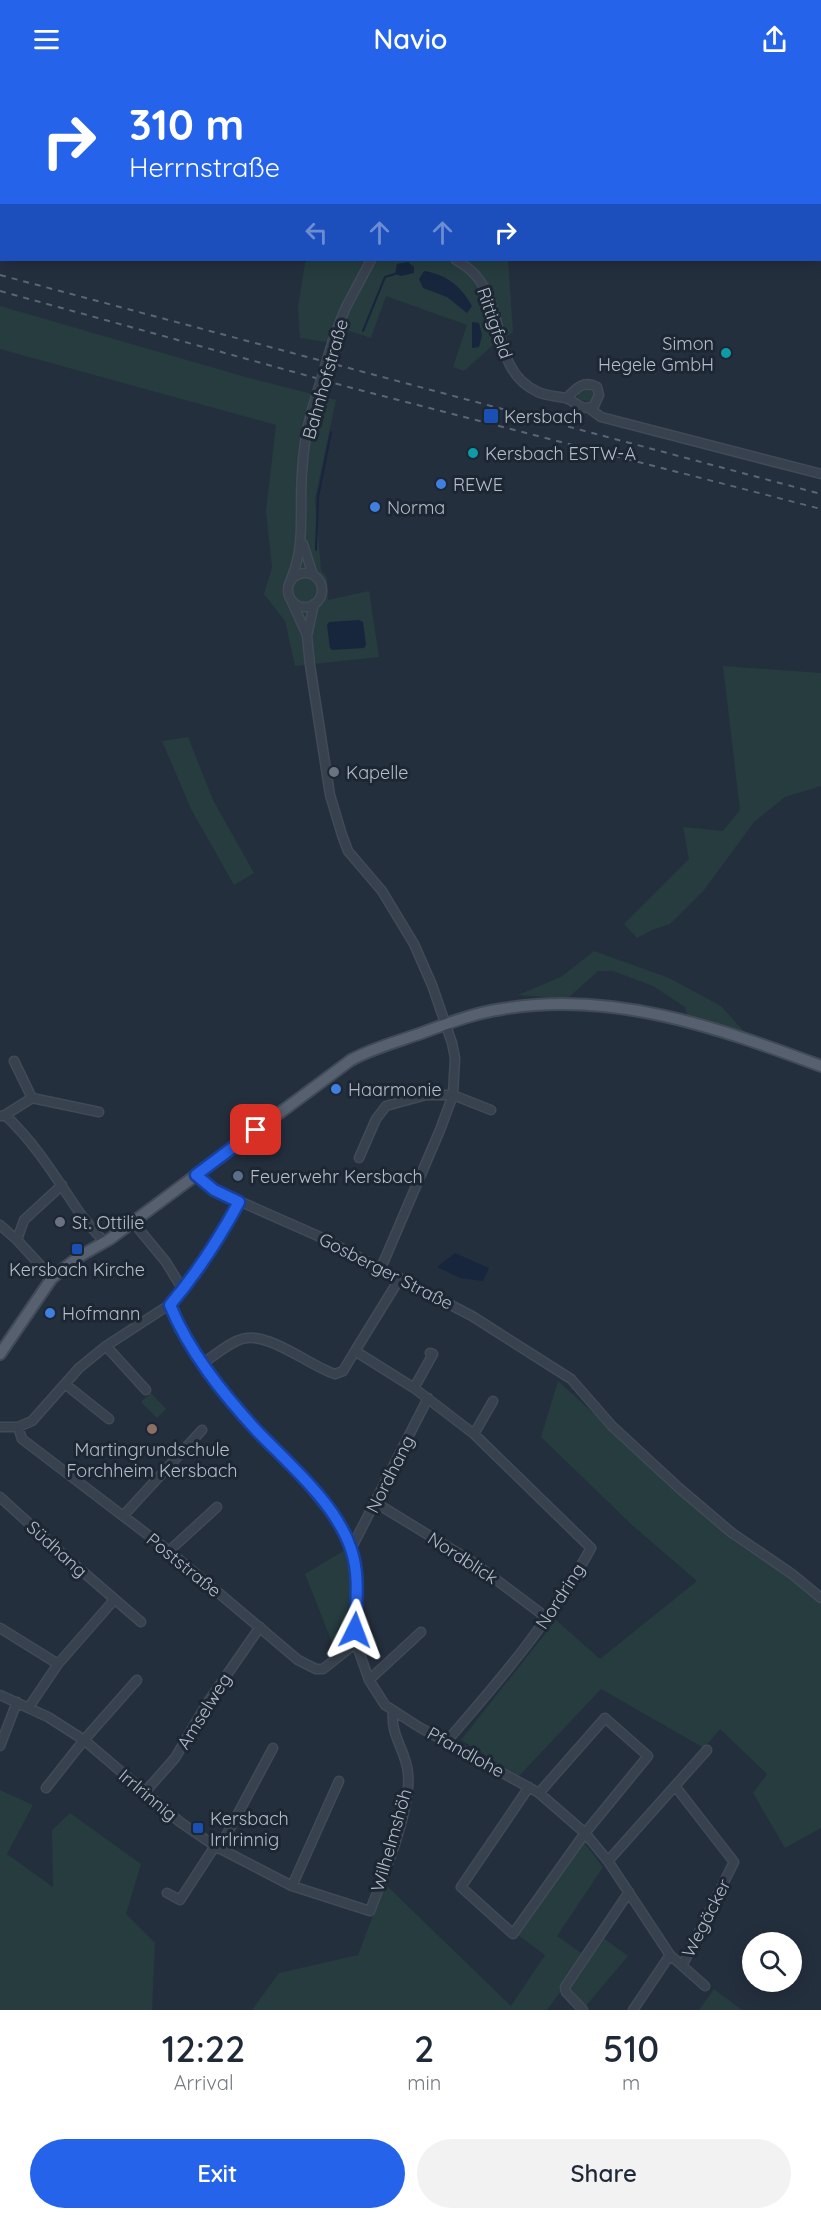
<!DOCTYPE html>
<meta charset="utf-8">
<style>
body{margin:0;font-family:Quicksand,sans-serif;background:#f2f2f3;color:#1f2937;height:100vh;display:flex;flex-direction:column;font-size:22px;white-space:nowrap}
*{box-sizing:border-box;margin:0}
p{font-size:20px;color:#747a83}
.icon{flex:none;width:33px;height:33px;fill:none;stroke:currentColor;stroke-width:2;stroke-linecap:round;stroke-linejoin:round}
.map{position:relative;height:1932px;overflow:hidden}
.details{display:flex;flex-direction:column;background:#fff;flex:1}
.details>*{flex:none}
.hud{position:absolute;left:0px;top:0px;width:822px;height:183px;box-shadow:0 3px 15px #0003;background:#2563eb;color:#fff;overflow:hidden}
.buttons{position:absolute;left:742px;top:1854px;display:grid;gap:12px}
.buttons a{display:grid;place-items:center;width:60px;height:60px;border-radius:50%;background:#fff;box-shadow:0 3px 15px #0003;font-size:30px}
.pin{position:absolute;display:grid;place-items:center;width:51px;height:51px;color:#fff;margin:-26px;border-radius:12px;box-shadow:0 3px 9px #0006}
.me{position:absolute;width:66px;margin:-33px;rotate:3deg;stroke-linejoin:round;filter:drop-shadow(0 0 4px #0008)}
.turn{display:flex;align-items:center;gap:21px;height:126px;padding:0 30px;font-size:27px}
.turn .icon{width:78px;height:78px;stroke-width:2.5}
.turn b{display:block;font-size:42px;line-height:51px}
.lanes{display:flex;align-items:center;height:57px;padding:0 30px;background:#0003;justify-content:center;gap:30px;direction:ltr}
.lanes .off{opacity:.35}
.eta{display:flex;justify-content:space-evenly;align-items:center;height:102px;text-align:center}
.eta b{font-size:36px;font-weight:600;line-height:42px}
.primary-button{display:flex;gap:12px;margin-top:auto;padding:12px 30px}
.primary-button a{flex:1;height:69px;border-radius:36px;background:#2563eb;color:#fff;font-size:24px;font-weight:600;line-height:69px;text-align:center}
.primary-button a+a{background:#f2f2f3;color:#1f2937}
header{display:flex;justify-content:space-between;align-items:center;height:78px;padding:0 30px;background:#2563eb;color:#fff;font-size:27px;font-weight:600}
.map>svg:first-child{display:block}
.green{fill:#263c3f}
.water{fill:#17263c}
.lines{fill:none;stroke-linecap:round;stroke-linejoin:round}
.stream{stroke:#17263c;stroke-width:2}
.minor-casing{stroke:#414a57;stroke-width:11}
.major-casing{stroke:#414a57;stroke-width:14}
.highway-casing{stroke:#434c59;stroke-width:15}
.minor{stroke:#38414e;stroke-width:8}
.major{stroke:#56606e;stroke-width:10}
.highway{stroke:#746855;stroke-width:12}
.rail{stroke:#5a6575;stroke-width:2;stroke-dasharray:6 6;stroke-linecap:butt}
.minor-bridge-casing{stroke:#414a57;stroke-width:11;stroke-linecap:butt}
.minor-bridge{stroke:#38414e;stroke-width:8}
.route-casing{stroke:#184099;stroke-width:15}
.route{stroke:#2563eb;stroke-width:10}
.culture-dot{fill:#0f9aa8;stroke:#1d2633;stroke-width:2}
.transit-dot{fill:#1a4fb4;stroke:#1d2633;stroke-width:2}
.shop-dot{fill:#3f7fe0;stroke:#1d2633;stroke-width:2}
.worship-dot{fill:#6b7280;stroke:#1d2633;stroke-width:2}
.service-dot{fill:#5c6f8a;stroke:#1d2633;stroke-width:2}
.education-dot{fill:#8d6e63;stroke:#1d2633;stroke-width:2}
.labels{text-anchor:middle;dominant-baseline:central;stroke-width:6;stroke-linejoin:round;paint-order:stroke}
.street-label{font-size:18px;fill:#b4bcc9;stroke:#1d2633}
.poi-label{font-size:18px;fill:#b4bcc9;stroke:#1d2633;text-anchor:start}
</style>
<header><svg class="icon" aria-label="menu" viewBox="0 0 24 24"><path d="M4 6h16M4 12h16M4 18h16"/></svg>Navio<svg class="icon" aria-label="share" viewBox="0 0 24 24"><path d="M12 15V3M7 8l5-5 5 5M5 13v7h14v-7"/></svg></header>
<div class="map">
<svg width="821" height="1932" viewBox="0 0 821 1932">
<rect width="100%" height="100%" fill="#242f3e"/>
<!-- green -->
<path class="green" d="M188,0h112l6,1 -111,1z
M532,0h189l2,1 -190,1z
M308,182h200l5,72 -19,12 -30,27 -11,-4 14,-42 -81,-29 -15,42 -31,-10 -15,14 -25,-4 -2,-31 7,-44z
M0,228l249,72 87,22 -21,99 6,71 6,8 1,22 41,-9 10,66 -84,9 -10,-45 -21,-27 8,-27 -6,-56 10,-86 -276,-76z
M589,311l5,5 -2,6 -2,2 -13,-3 2,-6z
M723,588l98,7v113l-36,11 -31,25 -50,68 -34,34 -18,6 -15,8 -13,-14 65,-65 -6,-32 40,4 17,-21z
M188,659l25,63 41,73 -20,12 -43,-76 -29,-68z
M594,873l75,27 52,28 27,30 -60,-20 -3,-9 -32,-21 -40,-15h-15l-31,28 -49,-4 43,-18z
M558,1303l178,162 85,55v230l-36,20 -32,-55 14,-19 -47,-45 -16,19 -103,-59 -82,87 -58,-36 95,-120 44,39 97,-78 -65,-56 -91,-88z
M151,1315l15,16 -9,9 -16,-16z
M345,1472l8,27 -1,35 -4,26 -13,12 -30,-76z
M0,1712l33,15 -26,49 46,33 -1,-57 18,-17 71,51 -15,50 29,29 -3,67h-152z
M583,1763l20,26 -46,69 30,21 15,-20 26,19 -43,51 -19,-23 -19,26h-295l27,-37 79,-18 27,-71 126,122 34,-51 -27,-20z
M714,1911l28,21h-43z"/>
<!-- water -->
<path class="water" d="M408,184l6,5v6l-13,3 -6,-2 2,-10z
M424,193c23,4 37,15 48,35l-5,7 -20,-16 -24,-9 -4,-9z
M472,244l7,1 3,12 -3,12 -7,1z
M359,542l4,2 3,23 -2,3 -32,2 -2,-2 -3,-23 2,-3z
M455,1175l34,15 -6,13 -23,-3 -23,-11z"/>
<g class="lines">
<!-- stream -->
<path class="stream" d="M363,253l22,-54 10,-3
M316,472l2,-53 13,-65"/>
<defs>
<path id="minor" d="M483,2l1,-2
M456,182c9,5 18,12 24,21 26,35 12,90 58,111 9,4 18,4 27,6 11,2 14,14 29,8l5,-11 -2,-8c-13,-7 -21,1 -30,11
M333,262l12,-31 26,-49
M589,330l12,9 220,57
M303,466l10,31
M288 512a17 17 0 1 1 34 0a17 17 0 1 1-34 0Z
M291,501c15,-34 8,-69 11,-106 1,-20 4,-41 9,-60
M292,524l15,33
M314,526l-7,32 3,29 20,130 12,40 6,16 34,40 32,53 18,41 20,58 3,15 -2,37 -13,35 -59,138
M14,983l18,37
M5,1037l27,-17 67,14
M0,1038l5,-1c30,28 50,61 72,94 8,12 18,22 27,33
M359,1080l17,-39 10,-13 40,-11h27l38,15
M196,1097l18,15 104,46 154,80 99,63 41,47 67,62 53,45 60,41 29,24
M133,1144l33,40 17,28
M0,1147l17,15 35,38
M17,1162l7,-20 38,-35
M400,1200l-45,73 59,37 60,46 117,114c-39,71 -91,132 -144,193
M169,1227l10,24 58,79 67,72 37,46 10,23 5,22v72l13,37 16,25 34,22 120,66 46,40 23,28 62,94 35,31
M106,1268l40,44
M203,1285c11,-7 23,-18 36,-23 26,-12 70,26 96,34l8,-3 12,-20
M65,1306l44,35
M414,1310l19,-34 -3,-1
M0,1349h18l14,-6 47,-53 27,-22 63,-41 24,-28 28,-42 18,-33
M18,1349l4,12 147,112 129,109 18,9h7l33,-26
M474,1356l19,-33
M0,1419l67,61 74,64
M376,1425l98,60 73,55
M123,1438l79,-86
M351,1471l77,-151
M169,1473l48,-44
M0,1550l58,36
M369,1602l52,-48
M0,1617l48,22 36,23 96,82 35,24 77,40 78,25c13,-34 42,-103 38,-138 -2,-23 -18,-37 -15,-62
M29,1629l29,-43 56,-64
M0,1668l17,-44
M675,1708l59,76 -51,102
M529,1709l-68,100 52,47 72,-101 63,-77 -43,-38 -66,75
M46,1710l38,-48 53,-60
M145,1714l30,-34 31,-53 54,-78
M219,1771l54,-101
M608,1783l99,-111
M292,1808l47,-105
M167,1815l13,7 35,-54
M583,1932l-17,-18 -1,-5 64,-95
M633,1932l37,-55"/>
<path id="major" d="M0,1276l52,-76 28,-22 30,-17 241,-179c22,-12 45,-18 68,-26 27,-10 55,-21 83,-25 111,-19 217,19 319,57"/>
<path id="highway" d="M349,0l5,2
M411,0l5,2
M820,107h1
M820,123h1"/>
</defs>
<!-- minor casing -->
<use href="#minor" class="minor-casing"/>
<!-- major casing -->
<use href="#major" class="major-casing"/>
<!-- highway casing -->
<use href="#highway" class="highway-casing"/>
<!-- minor -->
<use href="#minor" class="minor"/>
<!-- major -->
<use href="#major" class="major"/>
<!-- highway -->
<use href="#highway" class="highway"/>
<!-- rail -->
<path class="rail" d="M0,197l821,219
M0,213l352,97 469,121"/>
<defs>
<path id="minor-bridge" d="M311,335l22,-73"/>
</defs>
<!-- minor-bridge casing -->
<use href="#minor-bridge" class="minor-bridge-casing"/>
<!-- minor-bridge -->
<use href="#minor-bridge" class="minor-bridge"/>
</g>
<g class="lines">
<defs>
<path id="route" d="M256,1052l-60,45 18,15 25,12c-20,37 -42,71 -69,103 19,47 54,90 88,127 32,33 78,72 93,117 9,26 5,54 4,81"/>
</defs>
<!-- route casing -->
<use href="#route" class="route-casing"/>
<!-- route -->
<use href="#route" class="route"/>
</g>
<!-- markers -->
<g class="culture-dot">
<circle cx="726" cy="275" r="6"/>
<circle cx="473" cy="375" r="6"/>
</g>
<g class="transit-dot">
<rect x="483" y="330" width="16" height="16" rx="3"/>
<rect x="71" y="1165" width="12" height="12" rx="3"/>
<rect x="192" y="1744" width="12" height="12" rx="3"/>
</g>
<g class="shop-dot">
<circle cx="441" cy="406" r="6"/>
<circle cx="375" cy="429" r="6"/>
<circle cx="336" cy="1011" r="6"/>
<circle cx="50" cy="1235" r="6"/>
</g>
<g class="worship-dot">
<circle cx="334" cy="694" r="6"/>
<circle cx="60" cy="1144" r="6"/>
</g>
<circle class="service-dot" cx="238" cy="1098" r="6"/>
<circle class="education-dot" cx="152" cy="1351" r="6"/>
<g class="labels">
<!-- street labels -->
<g class="street-label">
<text transform="translate(495 245) rotate(71)">Rittigfeld</text>
<text transform="translate(325 301) rotate(-74)">Bahnhofstraße</text>
<text transform="translate(386 1193) rotate(27)">Gosberger Straße</text>
<text transform="translate(390 1396) rotate(-63)">Nordhang</text>
<text transform="translate(57 1471) rotate(42)">Südhang</text>
<text transform="translate(463 1480) rotate(33)">Nordblick</text>
<text transform="translate(184 1487) rotate(39)">Poststraße</text>
<text transform="translate(560 1518) rotate(-57)">Nordring</text>
<text transform="translate(204 1633) rotate(-58)">Amselweg</text>
<text transform="translate(466 1674) rotate(29)">Pfandlohe</text>
<text transform="translate(148 1717) rotate(40)">Irrlrinnig</text>
<text transform="translate(391 1762) rotate(-74)">Wilhelmshöh</text>
<text transform="translate(706 1840) rotate(-63)">Wegäcker</text>
</g>
<!-- poi labels -->
<g class="poi-label">
<text x="714" y="265" text-anchor="end">Simon<tspan x="714" dy="21">Hegele GmbH</tspan></text>
<text x="504" y="338">Kersbach</text>
<text x="485" y="375">Kersbach ESTW-A</text>
<text x="453" y="406">REWE</text>
<text x="387" y="429">Norma</text>
<text x="346" y="694">Kapelle</text>
<text x="348" y="1011">Haarmonie</text>
<text x="250" y="1098">Feuerwehr Kersbach</text>
<text x="72" y="1144">St. Ottilie</text>
<text x="77" y="1191" text-anchor="middle">Kersbach Kirche</text>
<text x="62" y="1235">Hofmann</text>
<text x="152" y="1371" text-anchor="middle">Martingrundschule<tspan x="152" dy="21">Forchheim Kersbach</tspan></text>
<text x="210" y="1740">Kersbach<tspan x="210" dy="21">Irrlrinnig</tspan></text>
</g>
</g>
</svg>
<div class="buttons">
<a><svg class="icon" aria-label="search" viewBox="0 0 24 24"><circle cx="10" cy="10" r="6"/><path d="M15 15l6 6"/></svg></a>
</div>
<div class="pin" style="left:256px;top:1052px;background:#d93025"><svg class="icon" aria-label="arrive" viewBox="0 0 24 24"><path d="M6 21V4h12l-3 4 3 4H6"/></svg></div>
<svg class="me" style="left:355px;top:1552px" viewBox="-20 -20 40 40"><path d="M0-17L14 15 0 8-14 15z" fill="#2563eb" stroke="#fff" stroke-width="4"/></svg>
<div class="hud">
<div class="turn"><svg class="icon" aria-label="right" viewBox="0 0 24 24"><path d="M7 20v-9h11M14 6l5 5-5 5"/></svg><div><b>310 m</b>Herrnstraße</div></div>
<div class="lanes"><svg class="icon off" aria-label="left" viewBox="0 0 24 24"><path d="M17 20v-9H6M10 6l-5 5 5 5"/></svg><svg class="icon off" aria-label="ahead" viewBox="0 0 24 24"><path d="M12 20V5M6 11l6-6 6 6"/></svg><svg class="icon off" aria-label="ahead" viewBox="0 0 24 24"><path d="M12 20V5M6 11l6-6 6 6"/></svg><svg class="icon" aria-label="right" viewBox="0 0 24 24"><path d="M7 20v-9h11M14 6l5 5-5 5"/></svg></div>
</div>
</div>
<section class="details">
<div class="eta">
<div><b>12:22</b><p>Arrival</p></div>
<div><b>2</b><p>min</p></div>
<div><b>510</b><p>m</p></div>
</div>
<div class="primary-button"><a>Exit</a><a>Share</a></div>
</section>
